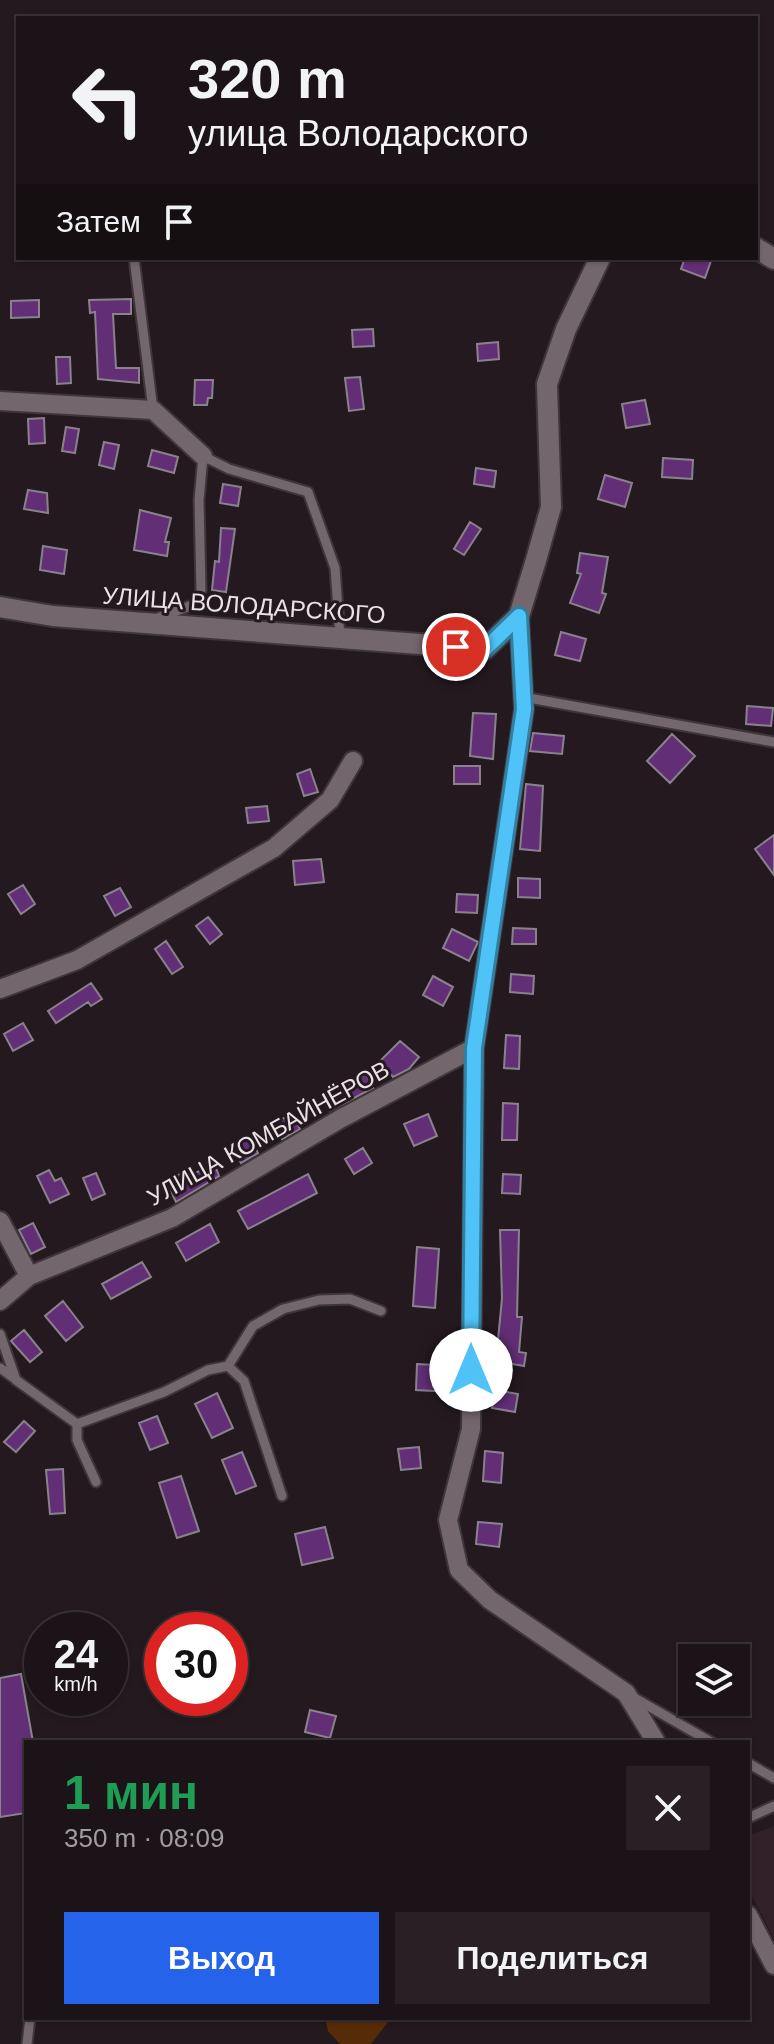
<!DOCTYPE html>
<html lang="ru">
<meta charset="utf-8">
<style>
body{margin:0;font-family:Helvetica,sans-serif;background:#282024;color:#f1f3f6;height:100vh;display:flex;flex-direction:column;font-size:30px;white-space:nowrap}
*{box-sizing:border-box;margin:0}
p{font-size:26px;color:#a09ea1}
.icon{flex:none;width:44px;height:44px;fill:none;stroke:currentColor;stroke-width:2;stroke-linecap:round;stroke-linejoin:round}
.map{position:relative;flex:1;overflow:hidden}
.panel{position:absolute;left:24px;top:1740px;width:726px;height:280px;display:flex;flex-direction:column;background:#1b1317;border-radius:0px;box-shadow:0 2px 6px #0004,0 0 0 2px #393236}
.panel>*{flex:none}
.top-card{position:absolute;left:16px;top:16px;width:742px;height:244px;border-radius:0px;box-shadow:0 2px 6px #0004,0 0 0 2px #393236;background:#1b1317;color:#f1f3f6;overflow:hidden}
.fabs{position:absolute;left:678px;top:1644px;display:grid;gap:16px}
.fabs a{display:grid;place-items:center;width:72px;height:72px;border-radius:0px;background:#1b1317;box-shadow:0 2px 6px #0004,0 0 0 2px #393236;font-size:40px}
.speed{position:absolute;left:24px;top:1612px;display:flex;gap:16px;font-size:40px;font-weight:700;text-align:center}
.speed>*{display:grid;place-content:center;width:104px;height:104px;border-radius:50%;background:#1b1317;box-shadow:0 2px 6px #0004,0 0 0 2px #393236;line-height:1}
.speed small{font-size:20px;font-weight:400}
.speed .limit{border:12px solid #d22;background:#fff;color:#111}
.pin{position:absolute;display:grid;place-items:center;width:68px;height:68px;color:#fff;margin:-34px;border:4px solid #fff;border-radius:50%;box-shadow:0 2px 8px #0007}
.me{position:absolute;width:88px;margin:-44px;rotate:0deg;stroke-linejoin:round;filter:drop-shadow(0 0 6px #0008)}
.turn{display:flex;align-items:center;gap:28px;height:168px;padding:0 40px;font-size:36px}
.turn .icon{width:104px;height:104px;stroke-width:2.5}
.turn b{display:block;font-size:56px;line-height:68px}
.then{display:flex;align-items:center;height:76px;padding:0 40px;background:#0003;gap:16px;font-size:30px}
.round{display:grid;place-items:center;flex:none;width:84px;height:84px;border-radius:0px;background:#282024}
.summary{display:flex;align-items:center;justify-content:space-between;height:136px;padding:0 40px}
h1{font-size:48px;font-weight:700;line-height:60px;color:#1e9e55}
.primary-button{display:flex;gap:16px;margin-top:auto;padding:16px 40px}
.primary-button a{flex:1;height:92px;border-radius:0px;background:#2563eb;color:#fff;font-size:32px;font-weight:700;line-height:92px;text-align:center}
.primary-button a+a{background:#282024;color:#f1f3f6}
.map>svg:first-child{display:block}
.built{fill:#322129}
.green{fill:#562c08}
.building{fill:#622f77;stroke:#89818c;stroke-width:2}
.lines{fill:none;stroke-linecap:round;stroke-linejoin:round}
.service-casing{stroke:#3e363a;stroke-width:13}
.minor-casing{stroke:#3e363a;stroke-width:22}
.tertiary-casing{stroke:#3e363a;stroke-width:24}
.service{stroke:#73666c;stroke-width:9}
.minor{stroke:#73666c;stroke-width:18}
.tertiary{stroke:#73666c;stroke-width:20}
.route-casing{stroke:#337fa1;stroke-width:20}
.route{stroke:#4fc3f7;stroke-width:14}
.labels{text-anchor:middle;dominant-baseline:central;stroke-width:6;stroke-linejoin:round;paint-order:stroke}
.street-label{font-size:24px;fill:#eae2e6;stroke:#24191f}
</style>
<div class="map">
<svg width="774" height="2044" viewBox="0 0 774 2044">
<rect width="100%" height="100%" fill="#24191f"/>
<!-- built -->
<path class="built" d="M774,1826v113l-26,-51v-52z"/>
<!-- green -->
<path class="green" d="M325,2018h66l-20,26h-31l-12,-13z"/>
<!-- building -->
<path class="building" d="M685,258h27l-7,20 -24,-9z
M131,299v15h-18l3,54h23v15l-41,-4 -3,-67 -5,1 -1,-13z
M39,300v17l-28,1v-17z
M373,329l1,17 -21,1 -1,-17z
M498,342l1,17 -21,2 -1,-17z
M56,357h14l1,26 -14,1z
M360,377l4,32 -15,2 -4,-33z
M195,380h18l-1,18h-4l-1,7h-13z
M645,400l5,24 -24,4 -4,-24z
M44,418l1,25 -16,1 -1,-25z
M66,427l13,2 -4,24 -13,-2z
M104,442l15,3 -5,24 -15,-4z
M152,450l26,7 -4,16 -26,-7z
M663,458l30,2 -1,19 -30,-2z
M476,468l20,3 -2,16 -20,-3z
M605,475l27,8 -7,24 -27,-8z
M223,484l18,3 -3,19 -18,-3z
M28,490l19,3 1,20 -24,-4z
M140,510l31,8 -6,24h4l-2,14 -33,-6z
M470,522l11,7 -17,26 -10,-6z
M221,528l14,1 -9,63 -14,-2 3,-29 4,1z
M43,546l24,4 -3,24 -24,-4z
M580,553l28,4 -6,36 4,1 -7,19 -29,-10 11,-29 -4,-1z
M561,632l25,7 -6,22 -25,-6z
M747,706l26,2 -2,18 -25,-2z
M473,713l23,1 -3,45 -23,-3z
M533,733l31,3 -2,18 -32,-3z
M672,734l23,22 -25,27 -23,-22z
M454,766h26v18h-26z
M310,769l8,23 -14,4 -7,-22z
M526,784l17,2 -3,65 -20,-2z
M267,806l2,15 -21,2 -2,-15z
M774,835v40l-19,-26z
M321,859l3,23 -29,3 -2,-24z
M518,878l22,1v19l-22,-1z
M23,885l12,19 -14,10 -13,-20z
M120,888l11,19 -16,9 -11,-20z
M457,894l21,1 -1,18 -21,-1z
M208,917l14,17 -12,10 -14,-18z
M513,928l23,1v15h-24z
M452,929l26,13 -9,19 -26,-13z
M166,941l17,26 -11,7 -17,-25z
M511,974l23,2 -1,18 -23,-2z
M433,976l20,11 -10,19 -20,-11z
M91,983l11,16 -11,7 -3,-4 -32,21 -8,-12z
M23,1023l10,17 -20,11 -9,-17z
M506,1035l14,1 -1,33 -15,-1z
M400,1041l19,16 -10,12 -16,8 -13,-16z
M366,1074l7,14 -43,23 -6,-17 31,-11 -1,-3z
M503,1103l15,1 -1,36h-15z
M292,1114l8,15 -18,10 -8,-16z
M428,1114l9,22 -23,10 -10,-22z
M250,1138l8,15 -17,10 -9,-16z
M363,1148l9,15 -18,11 -9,-15z
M215,1165l4,11 -43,26 -10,-21 14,-7 2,4z
M49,1170l6,11 6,-3 8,16 -19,9 -13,-27z
M96,1173l9,21 -13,6 -9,-22z
M308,1174l9,19 -69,36 -10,-18z
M503,1174l18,1 -1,19 -18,-1z
M33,1223l12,24 -14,7 -12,-24z
M210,1224l9,18 -33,19 -10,-18z
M500,1230h19l-2,87h5l-3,35 7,1 -2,13 -28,-5 6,-63z
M417,1247l22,2 -4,59 -22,-2z
M142,1262l9,15 -40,22 -9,-15z
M63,1301l20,26 -17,14 -21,-25z
M24,1330l18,22 -12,10 -19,-21z
M417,1364l36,2 -1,26 -36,-2z
M495,1390l23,4 -3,18 -23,-4z
M217,1393l16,35 -21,10 -17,-34z
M157,1416l11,27 -18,7 -11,-27z
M24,1421l11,10 -19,21 -12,-10z
M419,1447l2,21 -20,2 -3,-21z
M485,1451l18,2 -2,30 -18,-2z
M242,1452l14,34 -20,8 -14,-34z
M63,1469l2,44 -15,1 -4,-44z
M181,1476l18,55 -22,7 -18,-55z
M478,1522l24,2 -3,23 -23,-3z
M325,1527l8,31 -31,7 -7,-31z
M21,1674l12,68h-7v71l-26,4v-139z
M310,1710l26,6 -6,22 -25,-6z"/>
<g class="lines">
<defs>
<path id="service" d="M134,258l19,152
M155,619l40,-15 6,-14 -2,-90 4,-44 26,13 79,23 27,76 5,69
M523,697l251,45
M0,1334l16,46 61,44 87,-32 44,-22 20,-4 16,15 38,115
M228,1366l25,-40 30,-17 36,-9 31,-1 31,12
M0,1368l14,10
M77,1424v16l19,42
M631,1696l80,46
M748,1763l26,15
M748,1818l26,-12
M27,2044l3,-26"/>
<path id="minor" d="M0,401l153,9 50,46
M519,616l5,93 -50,339 -3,381 -23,91 11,50 31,30 136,93 30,49
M0,989l77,-29 197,-112 56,-48 23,-39
M0,1221l29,55
M0,1301l29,-25 143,-58 168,-99 134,-71
M748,1915l26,50"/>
<path id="tertiary" d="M756,248l18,11
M0,607l53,9 432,33 34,-33 17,-56 15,-53 -4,-123 19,-55 34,-71"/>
</defs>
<!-- service casing -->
<use href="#service" class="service-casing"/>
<!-- minor casing -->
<use href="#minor" class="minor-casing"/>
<!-- tertiary casing -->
<use href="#tertiary" class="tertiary-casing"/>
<!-- service -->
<use href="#service" class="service"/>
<!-- minor -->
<use href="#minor" class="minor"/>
<!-- tertiary -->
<use href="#tertiary" class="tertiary"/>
</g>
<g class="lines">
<defs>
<path id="route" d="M456,647l29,2 34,-33 5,93 -50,339 -3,322"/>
</defs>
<!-- route casing -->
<use href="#route" class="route-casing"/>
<!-- route -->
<use href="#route" class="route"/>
</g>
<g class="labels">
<!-- street labels -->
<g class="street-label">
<text transform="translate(244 605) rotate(4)">УЛИЦА ВОЛОДАРСКОГО</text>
<text transform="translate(268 1133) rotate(-29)">УЛИЦА КОМБАЙНЁРОВ</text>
</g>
</g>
</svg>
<div class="fabs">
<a><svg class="icon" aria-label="layers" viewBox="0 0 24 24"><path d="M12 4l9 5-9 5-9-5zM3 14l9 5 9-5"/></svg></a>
</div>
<div class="speed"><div>24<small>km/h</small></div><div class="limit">30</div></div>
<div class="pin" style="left:456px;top:647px;background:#d93025"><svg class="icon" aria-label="arrive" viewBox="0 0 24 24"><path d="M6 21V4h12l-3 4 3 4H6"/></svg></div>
<svg class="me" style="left:471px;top:1370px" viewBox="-20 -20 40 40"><circle r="19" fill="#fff"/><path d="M0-13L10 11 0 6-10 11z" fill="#4fc3f7"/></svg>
<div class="top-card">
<div class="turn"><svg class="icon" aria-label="left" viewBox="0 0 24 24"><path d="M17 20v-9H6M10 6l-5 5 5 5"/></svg><div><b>320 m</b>улица Володарского</div></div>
<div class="then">Затем<svg class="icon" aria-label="arrive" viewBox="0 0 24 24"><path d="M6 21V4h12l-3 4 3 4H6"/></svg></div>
</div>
<section class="panel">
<div class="summary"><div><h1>1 мин</h1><p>350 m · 08:09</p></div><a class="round"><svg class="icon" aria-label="close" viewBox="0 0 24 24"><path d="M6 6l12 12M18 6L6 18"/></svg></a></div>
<div class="primary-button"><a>Выход</a><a>Поделиться</a></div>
</section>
</div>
